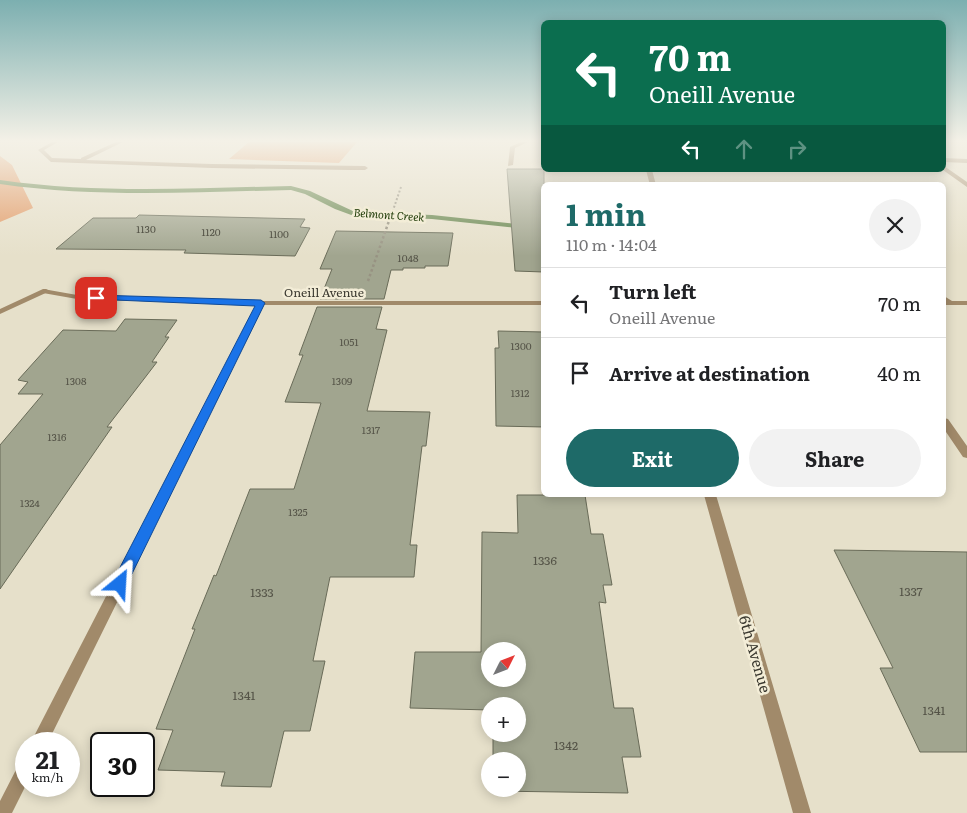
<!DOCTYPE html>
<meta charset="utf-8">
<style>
body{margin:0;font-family:Literata,serif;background:#f2f2f2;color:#202124;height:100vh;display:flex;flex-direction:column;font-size:19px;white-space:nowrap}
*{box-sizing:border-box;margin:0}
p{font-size:16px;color:#757577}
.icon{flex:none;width:28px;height:28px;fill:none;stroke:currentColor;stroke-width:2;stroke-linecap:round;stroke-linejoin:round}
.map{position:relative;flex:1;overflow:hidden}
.sheet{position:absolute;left:541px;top:182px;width:405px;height:315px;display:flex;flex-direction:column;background:#fff;border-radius:8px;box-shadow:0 2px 12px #0003}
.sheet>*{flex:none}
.hud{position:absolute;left:541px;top:20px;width:405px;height:152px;border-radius:8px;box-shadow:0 2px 12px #0003;background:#0b6e4f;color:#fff;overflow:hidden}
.needle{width:32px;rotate:48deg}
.fabs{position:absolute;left:481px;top:642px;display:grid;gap:10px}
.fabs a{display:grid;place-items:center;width:45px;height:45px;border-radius:50%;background:#fff;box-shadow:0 2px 12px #0003;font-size:25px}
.speed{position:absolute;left:15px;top:732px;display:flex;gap:10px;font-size:25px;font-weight:700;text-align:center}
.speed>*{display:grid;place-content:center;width:65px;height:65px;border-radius:50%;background:#fff;box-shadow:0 2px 12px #0003;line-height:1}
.speed small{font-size:12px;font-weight:400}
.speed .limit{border:2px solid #111;border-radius:8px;background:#fff;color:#111}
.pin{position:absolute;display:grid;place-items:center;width:42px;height:42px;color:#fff;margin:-21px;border-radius:10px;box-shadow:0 2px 8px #0006}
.me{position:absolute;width:55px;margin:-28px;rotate:27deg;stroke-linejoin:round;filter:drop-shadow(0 0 4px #0008)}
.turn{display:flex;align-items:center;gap:18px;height:105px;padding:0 25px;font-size:22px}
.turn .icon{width:65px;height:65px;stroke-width:2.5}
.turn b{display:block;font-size:35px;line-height:42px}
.lanes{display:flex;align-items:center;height:48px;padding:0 25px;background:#0003;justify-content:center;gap:25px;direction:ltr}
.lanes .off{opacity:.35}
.round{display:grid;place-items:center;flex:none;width:52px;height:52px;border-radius:26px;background:#f2f2f2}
.head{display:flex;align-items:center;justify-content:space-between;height:85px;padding:0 25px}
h1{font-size:30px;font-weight:700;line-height:38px;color:#1e6a68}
.button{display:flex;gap:10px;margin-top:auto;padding:10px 25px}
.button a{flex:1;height:58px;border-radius:30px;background:#1e6a68;color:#fff;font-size:20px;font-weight:700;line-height:58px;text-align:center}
.button a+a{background:#f2f2f2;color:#202124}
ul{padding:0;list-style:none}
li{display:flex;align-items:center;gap:15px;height:70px;padding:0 25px;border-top:1px solid #e0e0e0}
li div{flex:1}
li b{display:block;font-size:19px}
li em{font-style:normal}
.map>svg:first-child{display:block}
.green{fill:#e29a66}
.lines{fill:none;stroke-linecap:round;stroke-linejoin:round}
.stream{fill:#67864e;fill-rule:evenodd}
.building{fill:#a1a58f;stroke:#696b58;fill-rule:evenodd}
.path-far1{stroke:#979282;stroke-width:2;stroke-dasharray:2 2;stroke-linecap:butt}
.path{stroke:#979282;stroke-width:2.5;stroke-dasharray:2.5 2.5;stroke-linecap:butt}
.service{fill:#a18a6a;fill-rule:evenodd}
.minor{fill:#a18a6a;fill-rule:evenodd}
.route{fill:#1a73e8;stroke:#114b97}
.labels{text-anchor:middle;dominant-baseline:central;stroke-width:5;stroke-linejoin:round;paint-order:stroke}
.number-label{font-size:10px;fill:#545347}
.far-water-label{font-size:11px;font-style:italic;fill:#193600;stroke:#f3edd7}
.street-label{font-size:12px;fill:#3a382f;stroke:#f3edd7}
.near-number-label{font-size:12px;fill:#545347}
.near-street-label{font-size:15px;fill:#3a382f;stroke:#f3edd7}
</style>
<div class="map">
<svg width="967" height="813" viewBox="0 0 967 813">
<rect width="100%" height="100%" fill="#e6e0ca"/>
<!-- green -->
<path class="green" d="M249,142h108l-18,21 -110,-4z
M0,156l12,9 21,43 -33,14z"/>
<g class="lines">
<!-- stream -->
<path class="stream" d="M0,180c97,14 194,8 291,6l19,5 45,21 77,3 94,10 4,2 -4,2 -94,-10 -78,-3 -19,-7 -30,-15 -14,-4c-98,2 -194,8 -291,-6z"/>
</g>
<!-- building -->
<path class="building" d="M507,169h37v103l-29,-1z
M139,215l166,4 -5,8 10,1 -15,28 -111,-3 2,-3 -130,-1 37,-31h43z
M336,231l117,2 -5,33h-23v2h-22v2h-12l-7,29h-64l12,-30h-12z
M317,307h65l-6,22 11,1 -20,81 63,1 -4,34h-4l-12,99h7l-3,32h-84l-17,84h12l-15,70h-26l-13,56 -50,-1 4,-14 -67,-2 15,-40 -17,-1 39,-100h-3l22,-54 2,1 34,-87h44l27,-86 -36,-1 18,-47h-4z
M125,319l52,1 -12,17h4l-17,25h5l-50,65h5l-112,162v-144l43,-51h-25l10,-12 -10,-2 45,-50 53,1z
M498,331l46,1v95l-48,-1 -1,-78h4z
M517,495h68l6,39h12l9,51h-9l3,18 -7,-1 15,106h19l8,49h-19l6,36 -135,-2v-2h25v-28h-25v-27h25v-28h-28v4l-80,-2 5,-56h66l1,-120 36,1zM490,651h28v28h-28z
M834,550l133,2v200h-47l-40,-84h13z"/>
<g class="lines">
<!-- path-far1 -->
<path class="path-far1" d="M390,219l11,-32"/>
<!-- path -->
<path class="path" d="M368,281l22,-63"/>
<!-- service -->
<path class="service" d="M52,142h6l-14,8 8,8 29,1v-1l35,-16h7l-37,18 126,4 153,2 3,2 -3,2h-14l-139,-2 -161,-6 -13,-12z
M521,142h7l-13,6 -2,17 -5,1 2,-19z
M43,289h3l4,2 -50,23v-5z
M944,296l8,5v4h-6l-2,-3z
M944,418l4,1 19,27v12l-4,-1 -19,-28z"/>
<!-- minor -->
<path class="minor" d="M944,158l23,1v4l-23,-1z
M944,166l23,16v5l-24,-17z
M646,170h6l4,15h-6z
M43,289l34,6 184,6h283v4h-280l-217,439h-17l226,-439 -179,-6 -34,-6z
M944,301h23v4h-23z
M704,495h12l95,318h-18z
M26,760v25l-14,28h-12v-12l20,-39z"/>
</g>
<!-- sky -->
<linearGradient id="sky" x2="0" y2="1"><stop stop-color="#7cafb0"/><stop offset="0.55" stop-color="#f4f1e7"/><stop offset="1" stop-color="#f4f1e7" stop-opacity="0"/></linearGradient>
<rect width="967" height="256" fill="url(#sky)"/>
<!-- route -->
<path class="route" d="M96,295l165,5 4,3 -140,285 -5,2 -6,-2 -2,-4 2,-5 141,-273 -163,-7v-3z"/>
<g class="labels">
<!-- number labels -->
<g class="number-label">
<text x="146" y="228">1130</text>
<text x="211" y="231">1120</text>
<text x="279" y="233">1100</text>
<text x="408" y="257">1048</text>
<text x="349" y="341">1051</text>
<text x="521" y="345">1300</text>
<text x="76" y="380">1308</text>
<text x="342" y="380">1309</text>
<text x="520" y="392">1312</text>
<text x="371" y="429">1317</text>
<text x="57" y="436">1316</text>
<text x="30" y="502">1324</text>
<text x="298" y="511">1325</text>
</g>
<!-- far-water labels -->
<g class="far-water-label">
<text transform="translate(389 214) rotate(4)">Belmont Creek</text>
</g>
<!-- street labels -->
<g class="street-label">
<text x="324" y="292">Oneill Avenue</text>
</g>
<!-- near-number labels -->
<g class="near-number-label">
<text x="545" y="560">1336</text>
<text x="911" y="591">1337</text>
<text x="262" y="592">1333</text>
<text x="244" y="695">1341</text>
<text x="934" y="710">1341</text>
<text x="566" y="745">1342</text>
</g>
<!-- near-street labels -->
<g class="near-street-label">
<text transform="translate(756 654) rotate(74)">6th Avenue</text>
</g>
</g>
</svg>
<div class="fabs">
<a><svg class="needle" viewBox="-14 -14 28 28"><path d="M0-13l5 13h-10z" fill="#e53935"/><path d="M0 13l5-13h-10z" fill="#757577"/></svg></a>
<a>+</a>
<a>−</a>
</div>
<div class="speed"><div>21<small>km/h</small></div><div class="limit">30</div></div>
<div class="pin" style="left:96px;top:298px;background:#d93025"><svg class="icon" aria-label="arrive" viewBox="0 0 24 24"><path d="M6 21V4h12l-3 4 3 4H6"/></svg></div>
<svg class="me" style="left:120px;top:584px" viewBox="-20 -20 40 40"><path d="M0-17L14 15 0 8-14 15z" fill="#1a73e8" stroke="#fff" stroke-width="4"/></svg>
<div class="hud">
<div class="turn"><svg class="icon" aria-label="left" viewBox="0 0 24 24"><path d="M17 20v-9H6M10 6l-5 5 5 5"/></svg><div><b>70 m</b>Oneill Avenue</div></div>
<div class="lanes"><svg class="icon" aria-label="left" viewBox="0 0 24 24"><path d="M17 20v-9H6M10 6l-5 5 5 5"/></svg><svg class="icon off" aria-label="ahead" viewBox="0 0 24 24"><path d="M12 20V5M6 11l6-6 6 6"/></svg><svg class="icon off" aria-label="right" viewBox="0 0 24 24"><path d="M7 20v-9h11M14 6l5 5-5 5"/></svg></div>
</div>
<section class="sheet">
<div class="head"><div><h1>1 min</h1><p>110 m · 14:04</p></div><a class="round"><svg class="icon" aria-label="close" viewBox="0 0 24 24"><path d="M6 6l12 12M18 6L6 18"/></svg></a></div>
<ul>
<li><svg class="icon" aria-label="left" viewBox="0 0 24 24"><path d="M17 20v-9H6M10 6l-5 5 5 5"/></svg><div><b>Turn left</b><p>Oneill Avenue</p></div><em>70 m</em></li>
<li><svg class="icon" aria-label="arrive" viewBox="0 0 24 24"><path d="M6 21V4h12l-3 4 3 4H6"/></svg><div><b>Arrive at destination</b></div><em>40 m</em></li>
</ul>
<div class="button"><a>Exit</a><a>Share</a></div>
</section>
</div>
